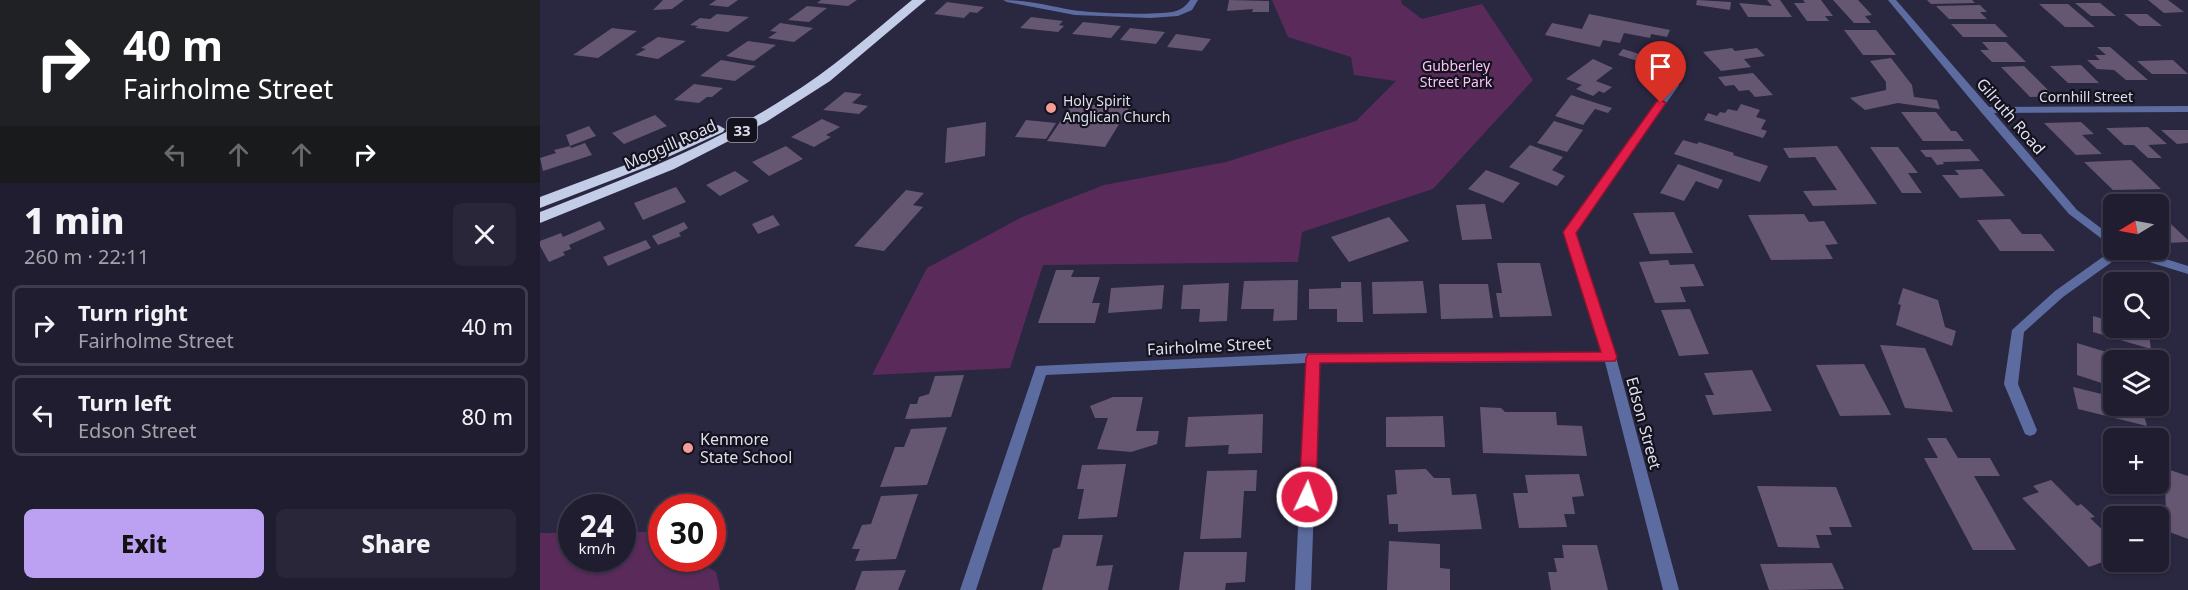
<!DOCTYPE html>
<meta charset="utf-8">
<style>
body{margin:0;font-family:"Noto Sans",sans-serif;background:#282638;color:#f1f3f6;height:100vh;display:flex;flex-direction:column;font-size:22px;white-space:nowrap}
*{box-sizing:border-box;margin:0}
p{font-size:20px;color:#a2a2ab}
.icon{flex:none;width:33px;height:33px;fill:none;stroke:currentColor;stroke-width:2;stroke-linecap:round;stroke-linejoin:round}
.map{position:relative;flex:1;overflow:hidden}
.details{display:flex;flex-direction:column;background:#201d30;width:540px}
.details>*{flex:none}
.guide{background:#202124;color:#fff;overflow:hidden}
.needle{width:39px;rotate:260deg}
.buttons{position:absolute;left:1563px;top:194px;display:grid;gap:12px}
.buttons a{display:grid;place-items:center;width:66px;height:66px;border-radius:9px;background:#201d30;box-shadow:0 2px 4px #0004,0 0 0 2px #3d3b4c;font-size:30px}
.speed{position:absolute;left:18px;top:494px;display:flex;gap:12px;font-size:30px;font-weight:700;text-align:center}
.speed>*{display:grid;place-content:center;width:78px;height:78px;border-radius:50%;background:#201d30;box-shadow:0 2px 4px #0004,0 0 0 2px #3d3b4c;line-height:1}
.speed small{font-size:15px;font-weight:400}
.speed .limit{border:9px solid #d22;background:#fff;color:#111}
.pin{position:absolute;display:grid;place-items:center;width:51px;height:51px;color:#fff;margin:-62px -26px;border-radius:50% 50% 50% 0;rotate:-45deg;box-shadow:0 0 6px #0007}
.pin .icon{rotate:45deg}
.me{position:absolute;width:66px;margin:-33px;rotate:3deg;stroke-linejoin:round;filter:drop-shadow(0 0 4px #0008)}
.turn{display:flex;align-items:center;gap:21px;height:126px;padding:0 24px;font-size:27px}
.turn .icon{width:78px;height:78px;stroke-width:2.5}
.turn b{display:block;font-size:42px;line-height:51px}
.lanes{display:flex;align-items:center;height:57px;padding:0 24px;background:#0003;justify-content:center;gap:30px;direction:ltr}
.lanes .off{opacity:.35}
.round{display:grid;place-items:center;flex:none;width:63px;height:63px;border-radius:9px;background:#282638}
.head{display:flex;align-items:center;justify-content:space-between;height:102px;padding:0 24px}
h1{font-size:36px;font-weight:800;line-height:45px}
.cta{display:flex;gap:12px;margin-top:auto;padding:12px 24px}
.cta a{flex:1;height:69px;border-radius:9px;background:#bca0f2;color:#111;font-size:24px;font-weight:800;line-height:69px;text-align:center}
.cta a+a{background:#282638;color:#f1f3f6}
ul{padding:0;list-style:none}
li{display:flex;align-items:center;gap:18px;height:81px;margin:0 12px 9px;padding:0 12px;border:3px solid #3d3b4c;border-radius:9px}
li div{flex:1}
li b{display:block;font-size:22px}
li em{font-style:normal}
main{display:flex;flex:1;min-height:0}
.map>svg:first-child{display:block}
.green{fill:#5a2b5a}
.building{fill:#655772}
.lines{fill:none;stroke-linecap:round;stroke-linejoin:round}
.lane{fill:#5c6ca0;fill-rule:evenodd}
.street{fill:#5c6ca0;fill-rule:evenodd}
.highway{fill:#c4cde7;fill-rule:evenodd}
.route{fill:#e11d48;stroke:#92132f;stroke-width:1.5}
.poi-dot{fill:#f59c96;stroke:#13121d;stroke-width:2}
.labels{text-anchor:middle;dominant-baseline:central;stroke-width:4.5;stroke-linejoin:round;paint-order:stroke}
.far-park-label{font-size:14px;fill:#fac3f9;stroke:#13121d}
.far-street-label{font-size:14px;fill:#dfdeef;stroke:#13121d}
.far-poi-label{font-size:14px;fill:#dfdeef;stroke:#13121d;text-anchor:start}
.shield{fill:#13121d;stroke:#a2a1b0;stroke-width:1.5}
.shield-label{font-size:15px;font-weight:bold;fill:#dfdeef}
.street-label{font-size:16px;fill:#dfdeef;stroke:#13121d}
.poi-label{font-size:16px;fill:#dfdeef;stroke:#13121d;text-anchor:start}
</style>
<main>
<section class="details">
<div class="guide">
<div class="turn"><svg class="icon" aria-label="right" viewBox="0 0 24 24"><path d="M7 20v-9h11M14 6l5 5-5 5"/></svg><div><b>40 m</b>Fairholme Street</div></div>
<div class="lanes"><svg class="icon off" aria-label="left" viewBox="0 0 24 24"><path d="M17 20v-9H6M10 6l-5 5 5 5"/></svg><svg class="icon off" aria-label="ahead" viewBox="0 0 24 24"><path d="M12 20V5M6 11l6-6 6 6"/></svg><svg class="icon off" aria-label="ahead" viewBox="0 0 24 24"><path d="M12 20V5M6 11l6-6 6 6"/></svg><svg class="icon" aria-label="right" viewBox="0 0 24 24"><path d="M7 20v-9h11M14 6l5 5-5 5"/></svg></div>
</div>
<div class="head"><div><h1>1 min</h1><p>260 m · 22:11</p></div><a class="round"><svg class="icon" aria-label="close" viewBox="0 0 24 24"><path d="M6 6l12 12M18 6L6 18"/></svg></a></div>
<ul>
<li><svg class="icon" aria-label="right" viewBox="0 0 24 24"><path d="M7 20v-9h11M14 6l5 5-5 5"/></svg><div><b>Turn right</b><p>Fairholme Street</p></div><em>40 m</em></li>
<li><svg class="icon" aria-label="left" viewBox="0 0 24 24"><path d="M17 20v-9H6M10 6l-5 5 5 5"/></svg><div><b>Turn left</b><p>Edson Street</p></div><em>80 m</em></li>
</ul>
<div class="cta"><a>Exit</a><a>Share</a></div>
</section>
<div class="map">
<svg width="1648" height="590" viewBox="0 0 1648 590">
<rect width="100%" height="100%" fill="#2a2740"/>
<!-- green -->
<path class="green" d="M732,0h129l1,4 20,15 60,-15 51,76 -100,109 -131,43 -4,30 -255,3 -33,103 -138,7 55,-107 95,-51 82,-32 122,-23 130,-41 40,-40 -42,-6 -3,-18 -63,-20z
M83,532h30l8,6 1,20h32l22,14 4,18h-180v-57h31l1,25h50z"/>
<!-- building -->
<path class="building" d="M123,0h21l-12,9 -19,1z
M176,0h22l-10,7 -19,-2z
M281,0h36l-9,6 -31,-3z
M689,0l40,1v11h-17l1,-3 -26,2z
M1157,0l34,2 -1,8 -34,-5z
M1227,0h13l12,17h-44l-9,-14 33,3z
M1263,0h18l12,16h-8l4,5h-22l-13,-18h11z
M1293,0h25l14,15 -7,1 6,7h-17z
M1387,0h45l3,3 -44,1z
M1608,0h20l16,12 -20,1z
M407,2l29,4 8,1 -7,6 -7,-1 -6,6 -30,-4z
M1535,3h25l16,13h-25z
M1499,4h29l27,23h-30z
M1440,5l7,7h-7l7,7h-38l-13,-13z
M267,6l20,2 -18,14 -21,-2z
M177,14l32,3 -21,15 -33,-4 3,-2 -8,-1 10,-7 10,1z
M1049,14l81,16 -3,7 -16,-3 -1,4 -26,-5 -4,10 -17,-3 -3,7 -55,-12 7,-12 30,6z
M1584,14h23l15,12h-23z
M491,17l32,4 -4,4 5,1 -6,6 -38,-4z
M543,22l38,4 -10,12 -39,-4z
M240,23l33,5 -19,14 -26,-4 9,-6 -7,-1z
M1411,24h44l13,13h-45z
M72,28l25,3 -39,27 -25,-3z
M590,28l35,4 -9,12 -36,-4z
M1304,30h32l20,25h-33z
M636,34l35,5 -9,12 -35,-4z
M118,37l28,4 -28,18 -23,-4 11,-6 -5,-1z
M208,41l28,4 -22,16 -28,-5z
M1442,42h24l20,20h-34l-12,-12h9z
M1557,47h13l38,33h-22l-12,-10 -17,-1 -10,-9h13l-5,-5h11z
M1192,48l3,3 22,-3 8,8 -21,3 7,8 -30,4 -18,-19z
M1083,49l23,7 -5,6 -23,-7z
M1351,58l21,27 2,12 23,3 3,9 -42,-6 -33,7 -15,-12 36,-8v-8l-16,-21z
M1053,59l20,9 -17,13 16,6 -8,6 -5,-2 -6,5 -17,-7 6,-4 -16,-6z
M181,60l35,6 -21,15 -35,-5z
M1633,60l15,14h-36l-15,-13z
M1541,65l18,18h-31l-18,-17z
M1484,66l30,30 -24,1 -29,-30z
M1213,73l20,22 -18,2 -6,-7 -10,1 -5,-6 -9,1 -7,-9z
M154,84l29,4 -11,9h-5l-8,6 -25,-3z
M305,92l17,2 -10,9 16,3 -9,8 -36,-4z
M1031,95l41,13 -4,5 -13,-4 -12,16 -28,-9z
M533,103l56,5 -24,39 -58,-6z
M1201,104l19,6 -4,7 10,3 -5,9 6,2 -4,7 -59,-18 4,-7 9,3 3,-4 5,1 3,-4 9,2z
M1361,112h35l15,19h5l8,10h-41z
M115,115l12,11 -43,18 -12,-11z
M282,119l18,8 -14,8 5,2 -17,10 -23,-10z
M486,120l30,3 -10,16 -31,-2z
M1014,121l29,9 -16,22 -30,-9z
M446,122l-1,34 -40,7 2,-35z
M1541,122l13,12 -12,1 20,19 -26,1 -32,-32z
M49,126l7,10 -26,10 1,2 14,-5 7,12 -49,16 -3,-13 16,-5 -2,-3 16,-4 -4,-11z
M1608,127l19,17 -19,1 14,13h-14l-14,-13h-10l-18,-17z
M1621,130h27v13l-11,1z
M1143,140l14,4 2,-2 35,11 -1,2 35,11 -8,16 -86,-28z
M990,145l33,12 -11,13 13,6 -8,10 -48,-19z
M246,146l17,13 -34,17 -17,-14z
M1297,146l7,10 33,48 -64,2 -10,-15 34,-1 -22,-33 -26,1 -6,-10z
M1330,147h28l20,26h-10l14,20h-20z
M1430,149l10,12 -37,1 1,2 -7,1 -6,-8h-5l-6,-7z
M1591,160l30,29 -48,1 -29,-28z
M1138,164l45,16 -5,9 -22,-8 -12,20 -24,-8z
M1442,169l23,27 -45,2 -18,-23h17l-4,-5z
M946,170l34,13 -17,20 -35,-14z
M195,171l14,10 -29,15 -14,-11z
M136,187l10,15 -43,18 -9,-17z
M366,190l18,3 -11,12 10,2 -39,44 -30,-5z
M1602,196l9,8 -37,2 -9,-9z
M945,204l7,35 -30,1 -6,-35z
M1134,212l19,41 -43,1 -17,-41z
M1618,212l30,28v2l-20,1 -10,-10z
M1264,214l5,8 15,-1 14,23 -13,1 8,14 -62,1 -23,-45z
M233,215l7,10 -22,9 -6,-10z
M849,217l20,24 -60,21 -18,-25z
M1470,219l12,15h19l14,17h-55l-23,-31z
M60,221l5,8 -36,16 2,4 -8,3 2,3 -16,7 -9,-16v-5l21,-8 2,4z
M144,222l4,6 -9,5 2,3 -23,9 -6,-9z
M106,240l5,8 -43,18 -5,-9z
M1128,260l2,5 24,-1 10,22 -24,1 6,15 -31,1 -16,-41z
M957,263h43l12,53 -52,1 -4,-24h6z
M516,270h18l-3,7h29l-8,26h8l-5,20h-57z
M758,280l-1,40 -24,1 1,-12h-33l3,-28z
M883,281l4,32 -54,1 -1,-32z
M801,282h20l2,40h-26v-13h-28v-20l32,-1z
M689,283l-2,38 -28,1 1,-13h-19l2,-24z
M899,284h49l5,34 -52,1z
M624,285l-2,24 -54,4 3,-25z
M1363,288l35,12 7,27 11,4 -4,15 -56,-21 5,-20 -3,-1z
M1150,309l19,45 -30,2 -18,-46z
M1553,316l21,6v5h34l3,22 -58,-17z
M1537,343l52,16 -15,1v27l-37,-12z
M1340,345l45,3 28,64 -48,-4z
M1324,364l27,51 -51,1 -24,-51z
M1212,370l20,41 -59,4 -8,-20h9l-10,-22z
M424,375l-13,42 -46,2 5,-15h7l2,-7 10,-3 6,-18z
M1533,387l41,10v8h27l6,21 -69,-17z
M573,397h30l-7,34h23l-2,13 -26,8 -34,-3 11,-31h-13l-5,-12z
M940,407l21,1 4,4h51l1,13 25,1 5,30 -104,-3z
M723,414l-1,39 -34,1 1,-9 -44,2 3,-30z
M903,416l2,31h-59v-30z
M407,427l-20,58 -47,2 15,-40h9l7,-18z
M1387,438h19l12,20h32l10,18h-26l42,74h-43l-49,-92h14z
M586,464l-9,53 -39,2 6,-30h-7l5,-24z
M1624,468l24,8v63l-21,-8z
M886,469l8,9h16l2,17 24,-1 6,35 -84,3v-8h-9l-2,-29 10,-1 -2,-24z
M717,470l-1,21h-12l-3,47 -41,1 7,-68z
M1039,474l5,22 -12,1 3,17h-11l3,13 -48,1 -6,-35h15l-3,-18z
M1511,480l26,26 4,-2 14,13 -5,1 24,23v20h9l-10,4 -5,-5 -19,7 -67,-69 17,-6 -6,-6z
M1217,486l79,1 16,40h-23l3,8h-16l4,13 -42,-1z
M378,494l-22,65 -41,2 5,-12h-8l10,-24 9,-1 10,-28z
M523,535h40l-7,31 17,-1 -5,25h-66l11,-41 7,-2z
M849,541l51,3v24l10,1v21h-63z
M1022,545h35l11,45h-57l-3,-18h9l-3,-14h10z
M644,552h63l-2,30 -19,1 -1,7h-46z
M1292,563l12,26 -75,1 -9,-26z
M366,570l-8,20h-43l7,-19z"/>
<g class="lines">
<!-- lane -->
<path class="lane" d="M463,0c24,0 46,6 69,10 18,3 88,6 104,1 6,-2 10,-5 14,-11h8l-6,10 -14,6 -28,2 -75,-3 -68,-13z"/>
<!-- street -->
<path class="street" d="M1348,0h8l93,107 199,-1v6l-194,1 83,97 37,28v10l-45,-34 -88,-102z
M1134,82l5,3 -103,147 40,125 63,233h-16l-58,-228 -286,1 -8,227h-16l11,-227 -260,12 -70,215h-16l76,-224 277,-13 289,-1 -38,-120 107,-149z
M1574,249h20l54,17v8l-65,-20 -60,43 -39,35 -6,52 19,46 -2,4 -5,2 -5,-2 -21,-50 8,-54 43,-39z"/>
<!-- highway -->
<path class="highway" d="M372,0h14l-96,81 -64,41 -92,47 -134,54v-11c84,-33 169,-65 245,-114 46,-28 86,-64 127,-98z
M178,125l7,4 -2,3 -77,35 -106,41v-11l96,-36z"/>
</g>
<!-- route -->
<path class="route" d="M1121,100l5,3 -90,130 41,124 -2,4 -295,2 -4,134 -3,5 -6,2 -6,-2 -2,-5 7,-139 2,-4 293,-2 -38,-120 94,-131z"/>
<!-- markers -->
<g class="poi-dot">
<circle cx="511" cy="108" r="6"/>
<circle cx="148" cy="448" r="6"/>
</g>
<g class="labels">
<!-- far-park labels -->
<g class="far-park-label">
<text x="916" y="65">Gubberley<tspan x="916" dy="16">Street Park</tspan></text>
</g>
<!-- far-street labels -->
<g class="far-street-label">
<text x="1546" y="96">Cornhill Street</text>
</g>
<!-- far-poi labels -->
<g class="far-poi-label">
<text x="523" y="100">Holy Spirit<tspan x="523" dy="16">Anglican Church</tspan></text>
</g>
<!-- shield labels -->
<rect class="shield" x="187" y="118" width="30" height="24" rx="4.5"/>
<g class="shield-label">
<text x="202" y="130">33</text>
</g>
<!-- street labels -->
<g class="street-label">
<text transform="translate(1471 116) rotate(49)">Gilruth Road</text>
<text transform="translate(130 144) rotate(-24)">Moggill Road</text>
<text transform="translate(669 346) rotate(-3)">Fairholme Street</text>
<text transform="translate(1104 423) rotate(75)">Edson Street</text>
</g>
<!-- poi labels -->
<g class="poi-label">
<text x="160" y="439">Kenmore<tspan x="160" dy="18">State School</tspan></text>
</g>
</g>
</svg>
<div class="buttons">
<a><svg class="needle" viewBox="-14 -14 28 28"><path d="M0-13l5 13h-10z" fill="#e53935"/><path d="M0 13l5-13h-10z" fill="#a2a2ab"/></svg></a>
<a><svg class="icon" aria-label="search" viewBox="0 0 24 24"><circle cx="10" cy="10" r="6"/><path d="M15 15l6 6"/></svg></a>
<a><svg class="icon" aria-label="layers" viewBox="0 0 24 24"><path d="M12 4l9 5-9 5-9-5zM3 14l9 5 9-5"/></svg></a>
<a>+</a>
<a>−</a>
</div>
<div class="speed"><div>24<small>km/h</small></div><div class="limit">30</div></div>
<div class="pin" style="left:1121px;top:103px;background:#d93025"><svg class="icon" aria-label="arrive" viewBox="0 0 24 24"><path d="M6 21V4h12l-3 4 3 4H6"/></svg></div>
<svg class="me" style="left:767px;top:497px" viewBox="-20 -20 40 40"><circle r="17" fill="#e11d48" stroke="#fff" stroke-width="3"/><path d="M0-11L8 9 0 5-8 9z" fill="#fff"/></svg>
</div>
</main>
